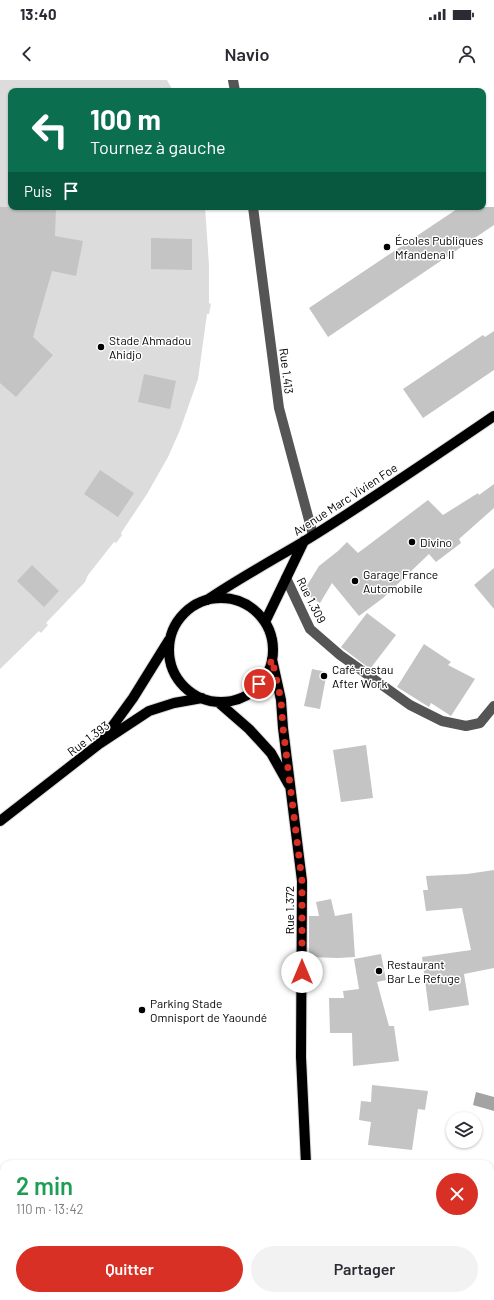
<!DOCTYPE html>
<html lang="fr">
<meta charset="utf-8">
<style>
body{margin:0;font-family:Barlow,sans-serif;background:#f2f2f3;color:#2b2b33;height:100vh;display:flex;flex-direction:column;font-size:15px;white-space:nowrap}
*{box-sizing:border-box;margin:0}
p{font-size:13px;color:#7c7c81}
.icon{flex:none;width:22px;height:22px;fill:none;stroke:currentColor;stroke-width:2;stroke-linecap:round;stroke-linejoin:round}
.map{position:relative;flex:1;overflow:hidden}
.sheet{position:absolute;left:0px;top:1080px;width:494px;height:140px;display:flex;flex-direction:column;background:#fff;border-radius:12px 12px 0 0;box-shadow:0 1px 3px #0004}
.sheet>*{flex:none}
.guide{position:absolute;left:8px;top:8px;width:478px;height:122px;border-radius:8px;box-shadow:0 1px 3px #0004;background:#0b6e4f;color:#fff;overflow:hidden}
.fabs{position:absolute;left:446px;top:1032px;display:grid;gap:8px}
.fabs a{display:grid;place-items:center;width:36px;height:36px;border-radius:50%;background:#fff;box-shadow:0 1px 3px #0004;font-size:20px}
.pin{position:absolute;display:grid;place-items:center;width:34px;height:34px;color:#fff;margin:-17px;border:2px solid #fff;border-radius:50%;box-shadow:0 1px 4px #0007}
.me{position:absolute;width:44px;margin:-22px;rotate:0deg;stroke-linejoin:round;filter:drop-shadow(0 0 3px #0008)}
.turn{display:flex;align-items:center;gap:14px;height:84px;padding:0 16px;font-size:18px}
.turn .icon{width:52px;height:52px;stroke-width:2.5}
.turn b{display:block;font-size:28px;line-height:34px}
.then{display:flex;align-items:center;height:38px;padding:0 16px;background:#0003;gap:8px;font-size:15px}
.round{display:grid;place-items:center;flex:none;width:42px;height:42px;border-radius:21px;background:#f2f2f3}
.headline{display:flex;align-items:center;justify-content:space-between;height:68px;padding:0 16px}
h1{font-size:24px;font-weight:600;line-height:30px;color:#1e9e55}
.button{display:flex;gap:8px;margin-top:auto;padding:8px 16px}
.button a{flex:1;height:46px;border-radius:24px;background:#d93025;color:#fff;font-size:16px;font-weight:600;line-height:46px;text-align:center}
.button a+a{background:#f2f2f3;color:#2b2b33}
.status{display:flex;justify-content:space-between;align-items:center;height:28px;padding:0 20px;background:#fff;direction:ltr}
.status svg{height:11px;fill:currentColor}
header{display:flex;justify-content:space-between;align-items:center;height:52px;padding:0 16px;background:#fff;font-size:18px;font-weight:600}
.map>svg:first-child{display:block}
.green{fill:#dcdcdc}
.water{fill:#a3a3a3}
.building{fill:#c4c4c4}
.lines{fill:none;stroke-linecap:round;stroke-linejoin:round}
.major-casing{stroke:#dbdbdb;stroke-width:12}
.minor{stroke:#555;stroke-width:10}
.major{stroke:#000;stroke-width:10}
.route{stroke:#d93025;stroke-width:7;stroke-dasharray:0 12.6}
.poi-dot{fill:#000;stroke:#fff;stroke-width:1.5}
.labels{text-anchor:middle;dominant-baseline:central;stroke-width:3;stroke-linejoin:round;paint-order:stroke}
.poi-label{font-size:12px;fill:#000;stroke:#fff;text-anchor:start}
.street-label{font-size:12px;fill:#000;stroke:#fff}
</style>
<div class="status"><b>13:40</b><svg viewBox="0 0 49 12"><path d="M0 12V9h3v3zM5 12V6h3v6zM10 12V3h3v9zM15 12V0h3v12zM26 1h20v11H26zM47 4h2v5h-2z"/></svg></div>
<header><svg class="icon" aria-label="back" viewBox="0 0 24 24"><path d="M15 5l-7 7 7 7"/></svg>Navio<svg class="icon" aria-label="person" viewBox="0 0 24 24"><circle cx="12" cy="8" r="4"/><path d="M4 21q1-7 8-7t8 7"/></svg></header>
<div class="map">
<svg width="494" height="1220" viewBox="0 0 494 1220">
<rect width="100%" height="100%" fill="#fff"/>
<!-- green -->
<path class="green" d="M0,0h167l6,11h-162v116h194l4,58v38l2,1 -2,10h-2l-9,65 -18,51 -12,27 -21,37 -26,39 1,2 -6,8 -2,-1 -26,33 -3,7 -39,41 2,2 -7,8 -2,-2 -39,38z"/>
<!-- water -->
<path class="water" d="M476,1012l18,5v14l-21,-6z"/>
<!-- building -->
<path class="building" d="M0,127h56l-1,29 28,5 -7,35 -24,-5 -19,66 20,18 -37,42 -16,-14z
M460,127h34v18l-166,112 -19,-29z
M151,158l41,1v31l-41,-1z
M494,251v39l-71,48 -20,-29 80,-54 2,2z
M144,294l32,7 -6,28 -32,-7z
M100,390l34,23 -16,24 -34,-23z
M494,404v24l-35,31 2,4 -25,19 -7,-8 -46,44 -24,18 -27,-33 -12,20 -17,-11 16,-26 19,-15 9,-9 11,11 70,-53 15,15 35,-22 1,2z
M32,485l27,26 -15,16 -27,-26z
M494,488v41l-20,-24z
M367,533l29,22 -26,34 -29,-22z
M424,564l27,18 -3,3 27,14 -24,37 -20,-13 -2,4 -32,-20z
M312,589l15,3 -7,37 -16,-3z
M366,665l7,53 -32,4 -8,-52z
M494,790v98l-30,6 5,31 -40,6 -7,-54 49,-7 -9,-42 -36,3 -3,-21h5l-2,-14 41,-2z
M331,819l4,17 17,-3 3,44 -17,1 -29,-1v-41h10l-3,-14z
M381,874l5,26 -9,2 12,44h5l5,35 -46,5 -1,-33h-22l-1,-35h15l-1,-7 16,-2 -5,-30z
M372,1005l56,6 -3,19 -7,-1 -6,41 -44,-5 3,-23 -12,-2 2,-19 10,1z"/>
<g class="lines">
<defs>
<path id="major" d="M169 570a52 52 0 1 1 104 0a52 52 0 1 1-104 0Z
M207,520c31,-21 64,-39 96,-58 65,-40 128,-83 191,-126
M265,542l39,-81
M272,579l9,41 2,28 19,153 -1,176 5,107
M218,622l31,27 22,24 18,32
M104,658l29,-40 36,-58
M0,741l99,-77 50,-33 25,-8 28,-5
M0,1204l4,3
M16,1216l5,4
M311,1220v-4"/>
</defs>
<!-- major casing -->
<use href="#major" class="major-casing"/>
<!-- minor -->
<path class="minor" d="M233,0l2,11
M253,127l26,201 34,127
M286,498l24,51 30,26 70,50 32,16 24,5 14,-3 14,-17
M488,1216l6,2
M398,1220l4,-4"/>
<!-- major -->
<use href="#major" class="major"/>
</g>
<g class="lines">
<!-- route -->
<path class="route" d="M259,604l7,-8 6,-17 9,41 2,28 19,153v91"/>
</g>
<!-- markers -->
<g class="poi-dot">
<circle cx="387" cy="167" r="4"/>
<circle cx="101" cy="267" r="4"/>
<circle cx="412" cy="462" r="4"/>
<circle cx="355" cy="501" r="4"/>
<circle cx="324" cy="596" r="4"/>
<circle cx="379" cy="891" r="4"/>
<circle cx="142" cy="930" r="4"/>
</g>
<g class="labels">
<!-- poi labels -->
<g class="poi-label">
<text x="395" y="160">Écoles Publiques<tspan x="395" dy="14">Mfandena II</tspan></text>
<text x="109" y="260">Stade Ahmadou<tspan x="109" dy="14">Ahidjo</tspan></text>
<text x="420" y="462">Divino</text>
<text x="363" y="494">Garage France<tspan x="363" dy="14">Automobile</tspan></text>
<text x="332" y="589">Café-restau<tspan x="332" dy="14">After Work</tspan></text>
<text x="387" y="884">Restaurant<tspan x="387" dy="14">Bar Le Refuge</tspan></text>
<text x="150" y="923">Parking Stade<tspan x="150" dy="14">Omnisport de Yaoundé</tspan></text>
</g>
<!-- street labels -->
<g class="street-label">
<text transform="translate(287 291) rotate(83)">Rue 1.413</text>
<text transform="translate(345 419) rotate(-33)">Avenue Marc Vivien Foe</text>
<text transform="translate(312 520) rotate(63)">Rue 1.309</text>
<text transform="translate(88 658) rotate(-37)">Rue 1.393</text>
<text transform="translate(289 830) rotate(-90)">Rue 1.372</text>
</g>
</g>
</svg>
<div class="fabs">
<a><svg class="icon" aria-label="layers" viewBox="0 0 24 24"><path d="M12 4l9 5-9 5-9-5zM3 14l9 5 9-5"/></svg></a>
</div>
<div class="pin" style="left:259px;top:604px;background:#d93025"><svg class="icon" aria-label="arrive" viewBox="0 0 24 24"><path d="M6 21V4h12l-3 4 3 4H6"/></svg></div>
<svg class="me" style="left:302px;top:892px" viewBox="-20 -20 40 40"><circle r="19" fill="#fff"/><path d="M0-13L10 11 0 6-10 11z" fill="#d93025"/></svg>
<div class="guide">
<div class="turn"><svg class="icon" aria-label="left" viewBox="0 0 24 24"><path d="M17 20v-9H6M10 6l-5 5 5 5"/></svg><div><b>100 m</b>Tournez à gauche</div></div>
<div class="then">Puis<svg class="icon" aria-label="arrive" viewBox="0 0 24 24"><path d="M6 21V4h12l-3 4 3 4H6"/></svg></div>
</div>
<section class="sheet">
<div class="headline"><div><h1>2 min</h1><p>110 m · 13:42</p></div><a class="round" style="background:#d93025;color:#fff"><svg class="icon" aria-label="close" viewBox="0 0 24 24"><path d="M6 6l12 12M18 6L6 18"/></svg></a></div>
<div class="button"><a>Quitter</a><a>Partager</a></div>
</section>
</div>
